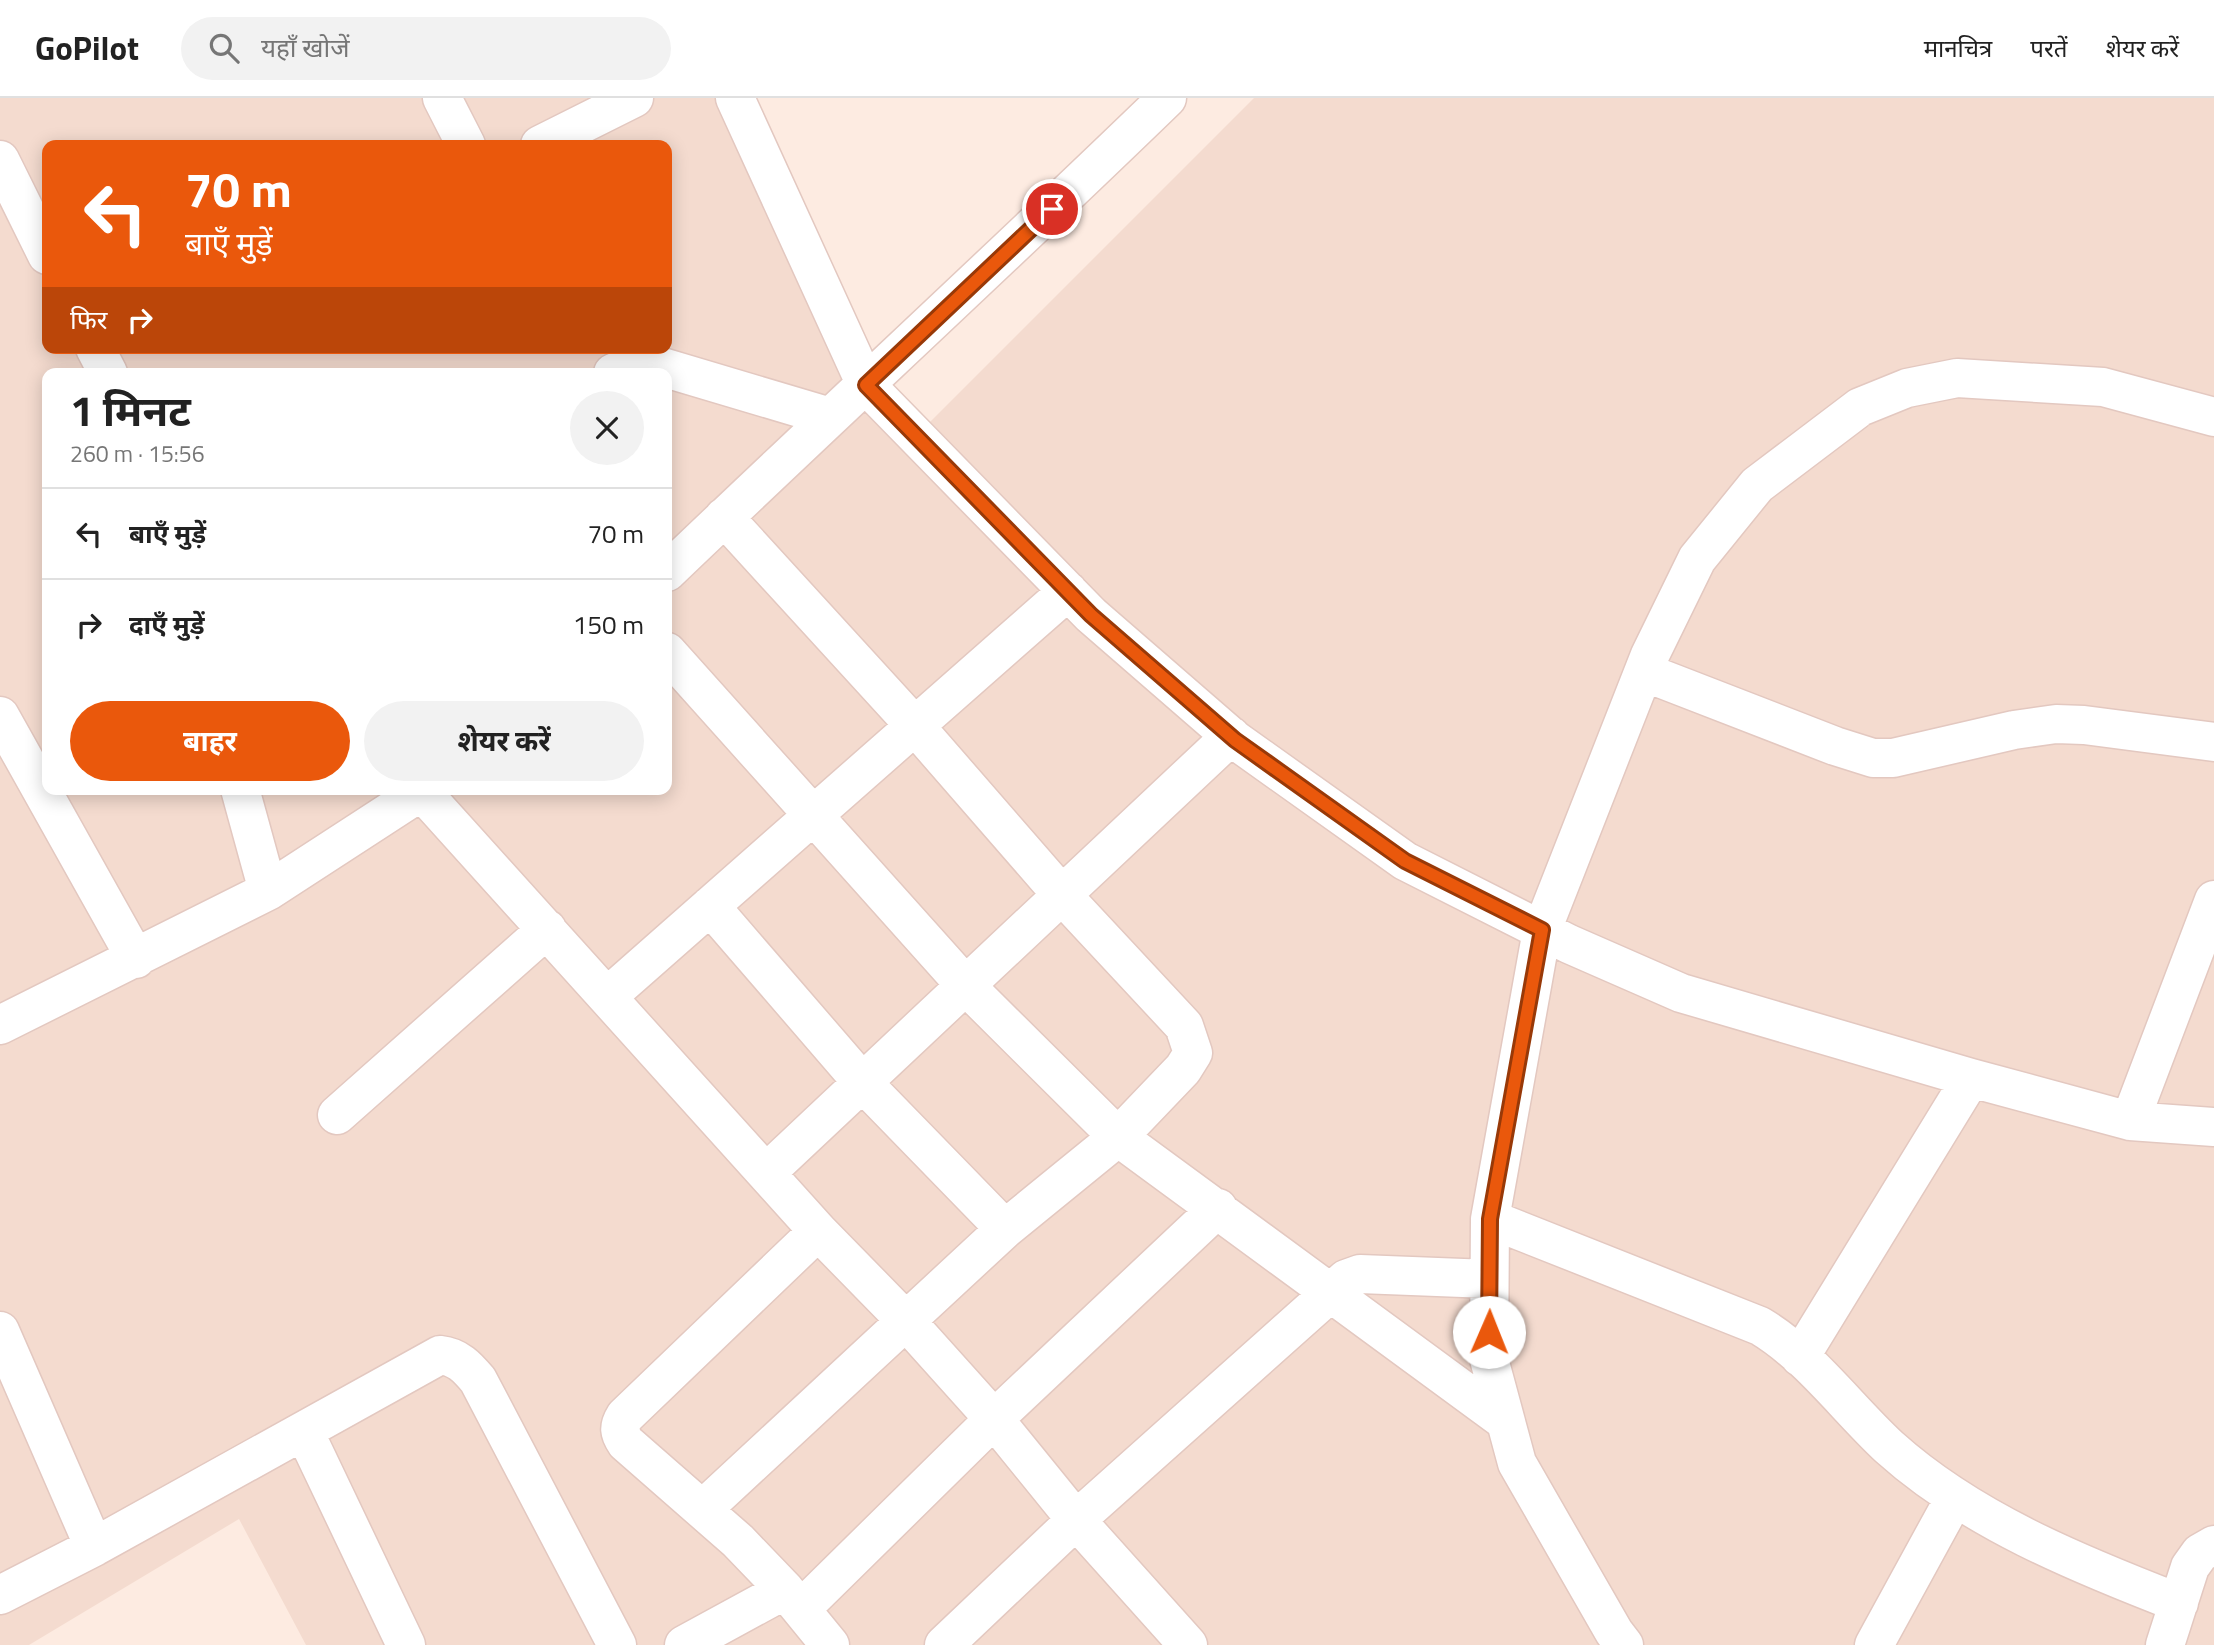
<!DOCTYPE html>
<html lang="hi">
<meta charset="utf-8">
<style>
body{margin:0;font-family:"Titillium Web","Noto Sans Devanagari",sans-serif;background:#f2f2f2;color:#222;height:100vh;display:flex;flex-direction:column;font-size:26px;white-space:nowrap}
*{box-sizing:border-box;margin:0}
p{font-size:23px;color:#767676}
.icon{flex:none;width:38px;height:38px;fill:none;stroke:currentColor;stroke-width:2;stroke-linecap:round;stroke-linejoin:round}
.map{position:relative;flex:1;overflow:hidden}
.drawer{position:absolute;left:42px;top:270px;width:630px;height:427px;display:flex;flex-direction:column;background:#fff;border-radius:14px;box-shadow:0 4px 18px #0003}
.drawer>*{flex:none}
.banner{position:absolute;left:42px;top:42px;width:630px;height:214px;border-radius:14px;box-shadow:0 4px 18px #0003;background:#ea580c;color:#fff;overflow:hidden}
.pin{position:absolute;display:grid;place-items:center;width:60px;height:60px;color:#fff;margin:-30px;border:4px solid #fff;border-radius:50%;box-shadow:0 2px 7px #0007}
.me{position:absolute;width:77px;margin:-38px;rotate:1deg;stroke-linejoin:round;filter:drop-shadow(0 0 5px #0008)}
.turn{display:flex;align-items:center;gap:24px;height:147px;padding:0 28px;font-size:32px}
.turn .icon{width:91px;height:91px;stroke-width:2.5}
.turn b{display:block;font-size:49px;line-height:60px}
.then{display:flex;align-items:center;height:66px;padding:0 28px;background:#0003;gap:14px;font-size:26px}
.round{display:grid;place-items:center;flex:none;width:74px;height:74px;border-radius:37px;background:#f2f2f2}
.overview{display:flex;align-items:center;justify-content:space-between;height:119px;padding:0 28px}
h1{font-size:42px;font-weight:700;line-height:52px}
.button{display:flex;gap:14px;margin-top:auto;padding:14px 28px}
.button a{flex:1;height:80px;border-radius:42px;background:#ea580c;color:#fff;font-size:28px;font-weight:700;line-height:80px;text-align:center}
.button a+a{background:#f2f2f2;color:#222}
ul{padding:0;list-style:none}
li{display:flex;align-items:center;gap:21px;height:91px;padding:0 28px;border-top:2px solid #e0e0e0}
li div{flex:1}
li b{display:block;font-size:26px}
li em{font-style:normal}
header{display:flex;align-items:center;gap:42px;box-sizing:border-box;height:98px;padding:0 35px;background:#fff;border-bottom:2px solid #e0e0e0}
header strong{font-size:33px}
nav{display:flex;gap:38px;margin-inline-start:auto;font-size:24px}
.search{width:490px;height:63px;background:#f2f2f2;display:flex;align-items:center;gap:18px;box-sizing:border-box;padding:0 24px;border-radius:38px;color:#767676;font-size:26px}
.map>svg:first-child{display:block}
.residential{fill:#f4dbcf;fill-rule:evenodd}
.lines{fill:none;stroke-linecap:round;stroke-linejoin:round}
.minor-casing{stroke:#e3c8c0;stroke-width:41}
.minor{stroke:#fff;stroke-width:38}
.route-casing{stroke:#983908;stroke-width:18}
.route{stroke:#ea580c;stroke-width:12}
</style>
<header>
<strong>GoPilot</strong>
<div class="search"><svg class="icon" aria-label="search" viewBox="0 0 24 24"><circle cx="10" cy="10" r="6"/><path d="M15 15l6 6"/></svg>यहाँ खोजें</div>
<nav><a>मानचित्र</a><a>परतें</a><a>शेयर करें</a></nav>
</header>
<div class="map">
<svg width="2214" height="1547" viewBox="0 0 2214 1547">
<rect width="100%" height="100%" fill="#fdebe1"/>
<!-- residential -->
<path class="residential" d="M0,0h747l165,342 342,-342h960v1547h-1908l-67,-126 -210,126h-29zM47,47h620v203h-620zM47,275h620v416h-620z"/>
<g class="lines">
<defs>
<path id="minor" d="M442,0l24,47
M735,0l131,287 225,230 144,125 170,121 164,83 112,49 290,85 159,43 84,6
M540,47l94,-47
M0,62l47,95
M95,250l13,25
M613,275l23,-10 16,1 178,53
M667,474c166,-159 335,-314 500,-474
M667,554l299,334 152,151 387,284
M1644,574l191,74 38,12h20l121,-28 42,-6 28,1 130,17
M0,618l136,243
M240,691l28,102
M422,694l396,439 88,90 88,98 82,101 112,125
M710,808l152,176 143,147
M608,898l460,-405
M0,927l268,-134 157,-102
M337,1017l210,-186
M2130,1023l84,-221
M766,1075l465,-437
M1490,1121l270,107c50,30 86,81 129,121 81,73 189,117 290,156
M818,1133l-193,185c-7,11 -6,17 1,27l112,98 47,49 45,55
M0,1233l94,216
M1800,1259l171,-279
M304,1333l102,214
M703,1411l302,-280 113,-92 65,-68 10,-16 -9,-27 -122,-131 -147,-169 -191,-209
M0,1497l94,-48 346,-192c18,2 27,12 38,25l139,265
M801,1511l193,-190 224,-211
M684,1547l101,-55
M944,1547l132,-125 270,-241 14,-5 129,5
M1624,1547l-10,-13 -97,-169 -28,-104 1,-140 52,-289 108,-275 47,-96 60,-74 103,-78 47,-19 50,-10 146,9 111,30
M1874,1547l81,-148
M2165,1547l25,-78 10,-14 14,-8"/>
</defs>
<!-- minor casing -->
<use href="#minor" class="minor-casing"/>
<!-- minor -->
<use href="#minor" class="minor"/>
</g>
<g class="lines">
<defs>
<path id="route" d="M1052,111l-186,176 225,230 144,125 170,121 137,69 -52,289 -1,113"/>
</defs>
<!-- route casing -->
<use href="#route" class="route-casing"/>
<!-- route -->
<use href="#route" class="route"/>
</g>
</svg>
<div class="pin" style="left:1052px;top:111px;background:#d93025"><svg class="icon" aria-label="arrive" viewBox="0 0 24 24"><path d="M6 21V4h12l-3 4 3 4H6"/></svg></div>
<svg class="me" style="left:1489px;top:1234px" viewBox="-20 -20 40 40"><circle r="19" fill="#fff"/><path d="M0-13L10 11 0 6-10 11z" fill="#ea580c"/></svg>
<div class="banner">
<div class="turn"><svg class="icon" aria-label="left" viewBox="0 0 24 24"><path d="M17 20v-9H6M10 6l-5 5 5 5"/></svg><div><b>70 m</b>बाएँ मुड़ें</div></div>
<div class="then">फिर<svg class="icon" aria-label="right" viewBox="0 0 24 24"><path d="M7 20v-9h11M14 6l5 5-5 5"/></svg></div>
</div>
<section class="drawer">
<div class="overview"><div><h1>1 मिनट</h1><p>260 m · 15:56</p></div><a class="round"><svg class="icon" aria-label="close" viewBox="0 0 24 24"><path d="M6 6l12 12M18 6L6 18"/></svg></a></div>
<ul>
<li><svg class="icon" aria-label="left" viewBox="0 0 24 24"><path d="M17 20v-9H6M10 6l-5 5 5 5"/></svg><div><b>बाएँ मुड़ें</b></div><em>70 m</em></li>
<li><svg class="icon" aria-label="right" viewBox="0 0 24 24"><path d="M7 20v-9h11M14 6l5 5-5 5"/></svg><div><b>दाएँ मुड़ें</b></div><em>150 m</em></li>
</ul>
<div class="button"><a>बाहर</a><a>शेयर करें</a></div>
</section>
</div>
